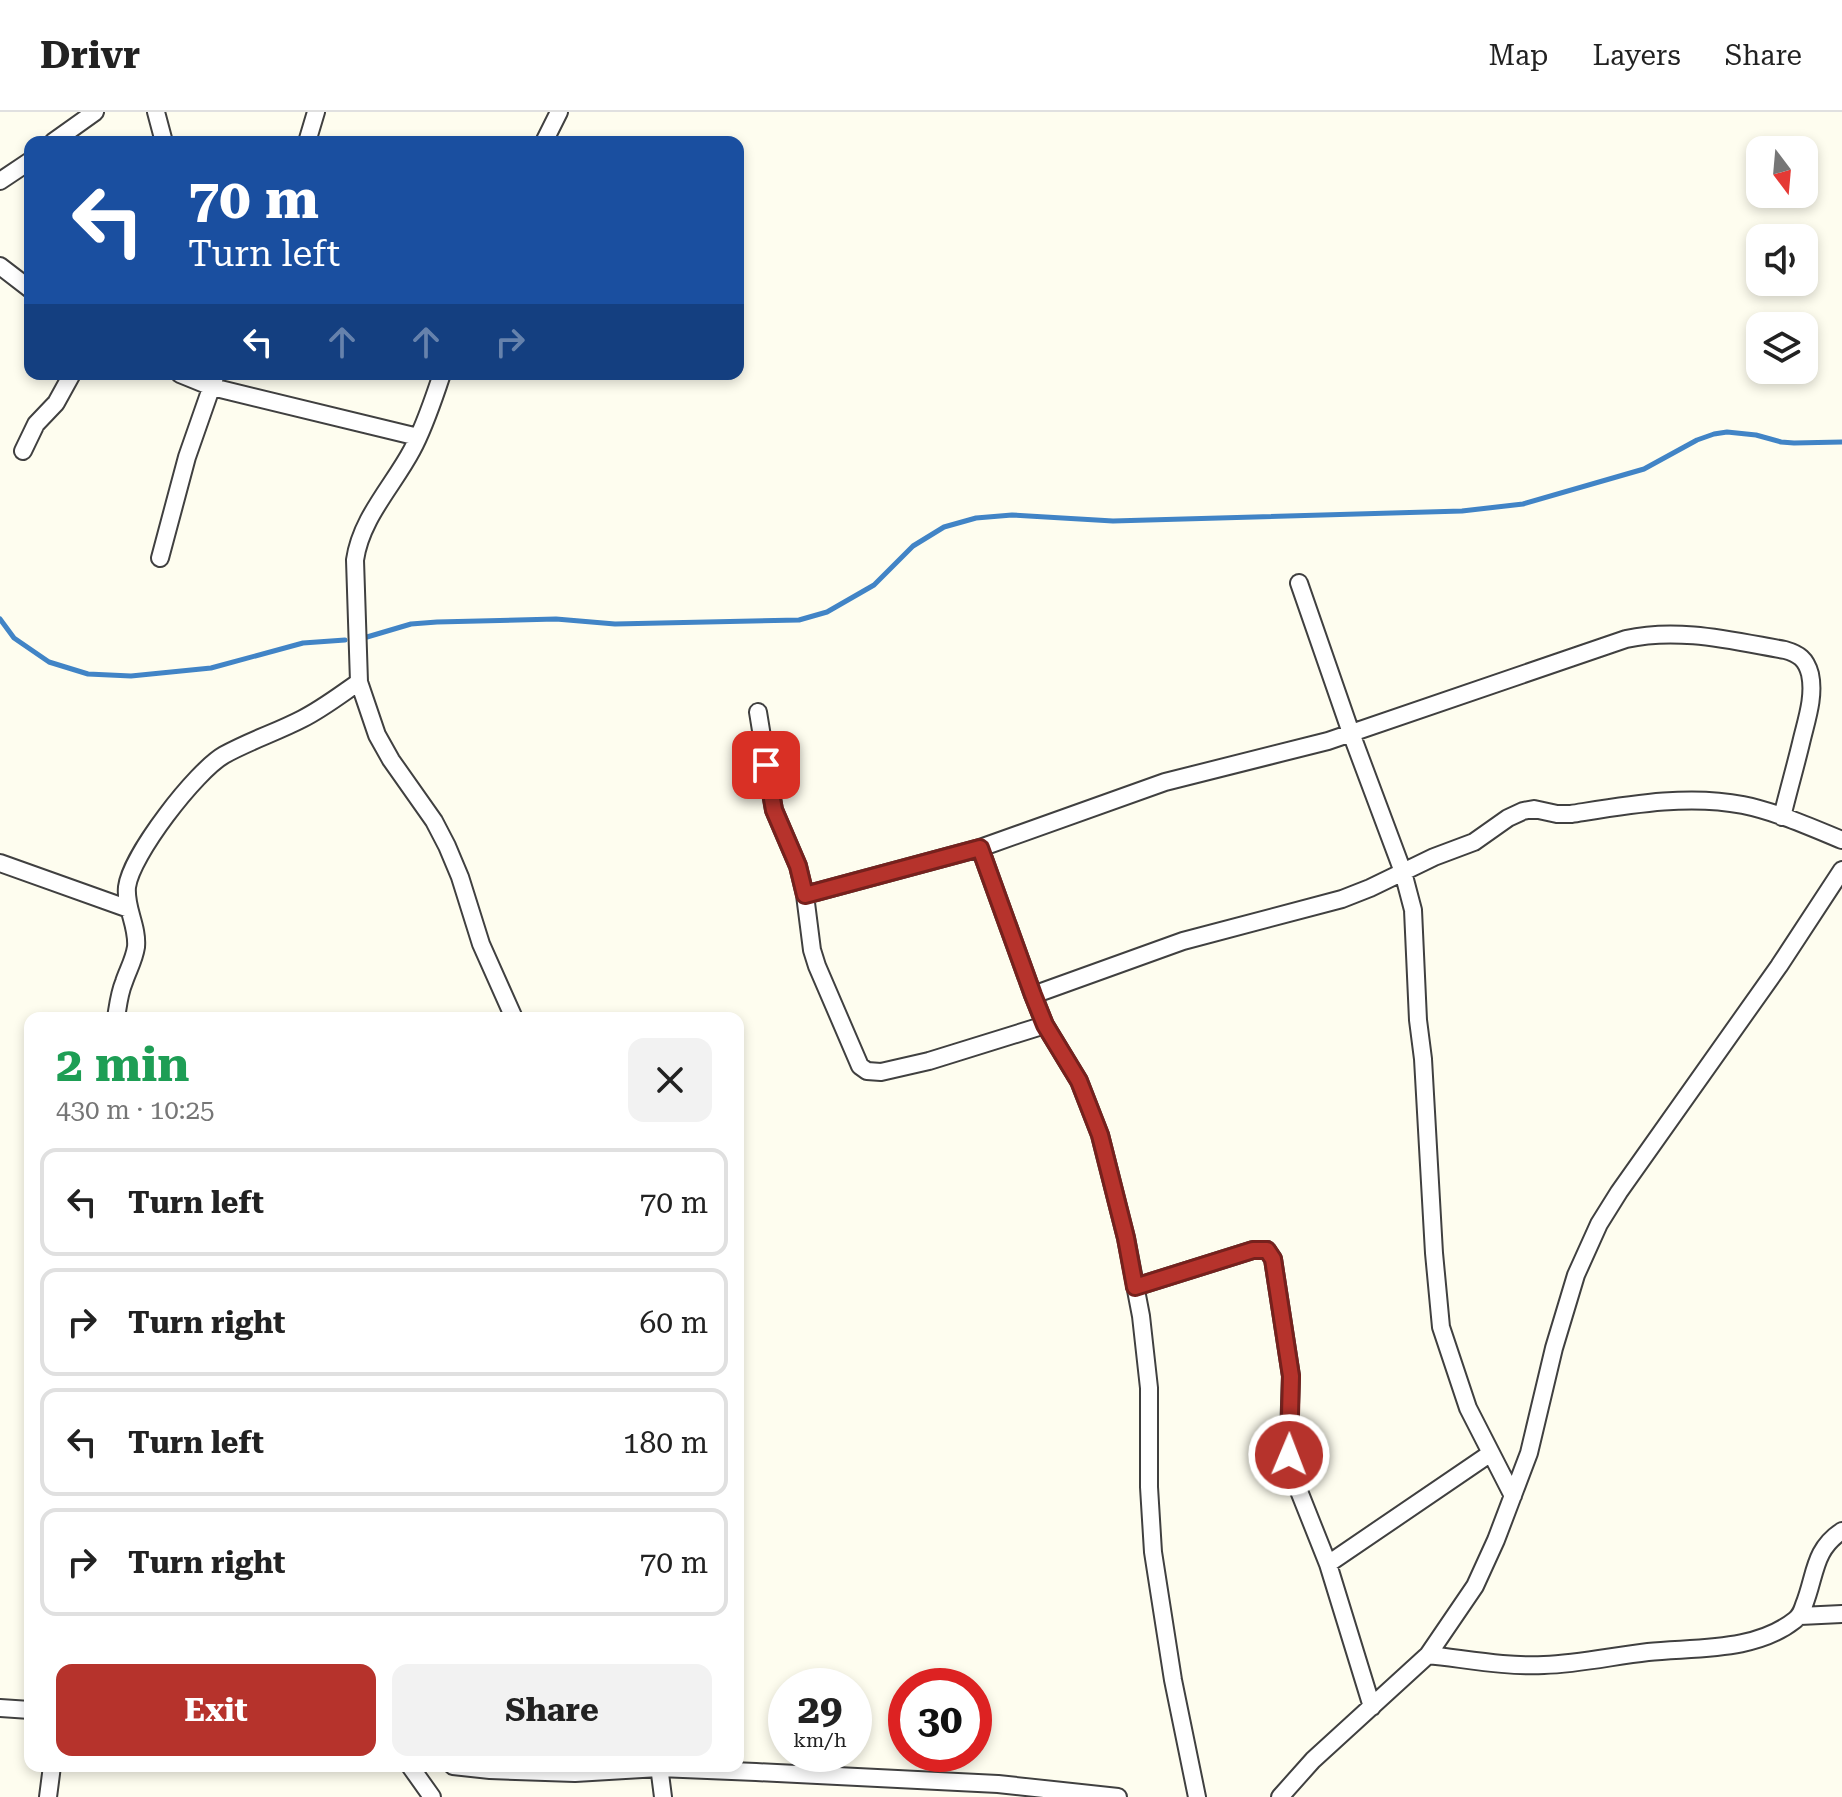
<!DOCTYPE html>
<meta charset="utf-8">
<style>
body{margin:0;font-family:"Roboto Serif",serif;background:#f2f2f2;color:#222;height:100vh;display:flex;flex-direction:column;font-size:30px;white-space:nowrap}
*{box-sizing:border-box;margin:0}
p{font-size:26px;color:#767676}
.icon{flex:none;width:44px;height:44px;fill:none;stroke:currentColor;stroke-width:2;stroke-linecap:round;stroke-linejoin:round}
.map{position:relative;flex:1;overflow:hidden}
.sheet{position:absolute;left:24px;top:900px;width:720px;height:760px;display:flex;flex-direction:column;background:#fff;border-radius:16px;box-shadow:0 4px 12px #0003}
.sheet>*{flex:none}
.banner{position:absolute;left:24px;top:24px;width:720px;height:244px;border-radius:16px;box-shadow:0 4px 12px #0003;background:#1a4fa0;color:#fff;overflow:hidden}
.needle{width:52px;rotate:164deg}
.fabs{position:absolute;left:1746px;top:24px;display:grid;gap:16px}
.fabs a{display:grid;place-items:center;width:72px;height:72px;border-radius:16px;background:#fff;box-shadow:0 4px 12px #0003;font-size:40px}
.speed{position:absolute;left:768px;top:1556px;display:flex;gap:16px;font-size:40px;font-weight:700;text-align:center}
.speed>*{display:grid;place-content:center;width:104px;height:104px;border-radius:50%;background:#fff;box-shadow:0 4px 12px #0003;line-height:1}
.speed small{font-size:20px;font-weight:400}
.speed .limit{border:12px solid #d22;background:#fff;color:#111}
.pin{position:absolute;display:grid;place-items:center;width:68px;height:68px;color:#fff;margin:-34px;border-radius:16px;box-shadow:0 4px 12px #0006}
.me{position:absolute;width:88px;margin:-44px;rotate:1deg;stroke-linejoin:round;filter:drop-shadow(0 0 6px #0008)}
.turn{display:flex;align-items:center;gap:28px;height:168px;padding:0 32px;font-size:36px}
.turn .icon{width:104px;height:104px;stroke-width:2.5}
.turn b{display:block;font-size:56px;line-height:68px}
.lanes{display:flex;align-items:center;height:76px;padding:0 32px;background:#0003;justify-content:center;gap:40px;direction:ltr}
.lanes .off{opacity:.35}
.round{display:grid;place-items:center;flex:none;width:84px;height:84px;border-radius:16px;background:#f2f2f2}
.overview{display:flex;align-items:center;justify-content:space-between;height:136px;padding:0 32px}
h1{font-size:48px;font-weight:700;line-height:60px;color:#1e9e55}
.action{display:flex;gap:16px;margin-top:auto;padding:16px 32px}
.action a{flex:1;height:92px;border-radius:16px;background:#b6332c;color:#fff;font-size:32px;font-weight:700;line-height:92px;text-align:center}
.action a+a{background:#f2f2f2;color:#222}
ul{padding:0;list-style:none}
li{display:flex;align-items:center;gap:24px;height:108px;margin:0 16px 12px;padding:0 16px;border:4px solid #e0e0e0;border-radius:16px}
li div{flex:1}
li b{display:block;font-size:30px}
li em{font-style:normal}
header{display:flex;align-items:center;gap:48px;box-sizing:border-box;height:112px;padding:0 40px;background:#fff;border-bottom:2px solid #e0e0e0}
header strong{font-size:38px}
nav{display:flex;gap:44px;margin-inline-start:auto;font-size:28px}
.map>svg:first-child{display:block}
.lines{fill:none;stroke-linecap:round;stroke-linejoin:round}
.stream{stroke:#4184c6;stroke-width:5}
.street-casing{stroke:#404040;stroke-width:20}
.street{stroke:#fff;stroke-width:16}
.route-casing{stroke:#76211d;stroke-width:20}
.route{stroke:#b6332c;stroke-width:14}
</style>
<header>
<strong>Drivr</strong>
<nav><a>Map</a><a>Layers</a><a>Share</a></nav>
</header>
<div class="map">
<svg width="1842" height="1685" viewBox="0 0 1842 1685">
<rect width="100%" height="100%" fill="#fefdef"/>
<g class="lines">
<!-- stream -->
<path class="stream" d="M0,507l14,19 35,24 39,12 43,2 80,-8 92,-25 42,-3
M367,525l44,-13 26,-2 119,-3 59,5 184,-4 28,-8 47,-27 39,-39 31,-19 32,-9 36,-3 101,6 349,-10 61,-7 121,-35 53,-29 17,-6 13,-2 29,3 25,7 13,1 48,-1"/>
<defs>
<path id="street" d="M156,0l8,30
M53,30l42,-30
M307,30l9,-30
M544,30l15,-30
M0,69l30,-20
M0,154l30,23
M180,262l32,13 206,50
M442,262c-9,26 -17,52 -30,76 -19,36 -51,68 -57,110l4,122 18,53 14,25 43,61 13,25 13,31 21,67 33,74
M23,339l13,-27 20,-21 16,-29
M160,446l27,-101 29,-83
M1299,471l52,150 52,139 10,38 5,110 5,39 11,194 7,74 27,81 45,88
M758,600l16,98 24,56 7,29 7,55 5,16 43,100 7,5 14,1 48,-11 116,-36
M980,736l53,147 12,30 34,56 21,54 26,103 15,78 8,72v99l4,65 20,128 24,117
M0,751l129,46
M805,783l175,-47 185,-66 163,-41 298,-102c53,-12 107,2 159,11 14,4 21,9 25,24 5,23 -4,47 -9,69 -6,25 -13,49 -19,74
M1033,883l150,-54 159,-42 28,-11 64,-31 40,-15 34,-24 15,-7 11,-2 23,5h14c57,-9 116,-20 172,-9 34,7 67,22 99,35
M116,906c2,-12 3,-24 8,-36 4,-12 10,-22 12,-35 2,-21 -11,-39 -9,-60 4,-32 69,-116 97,-132 25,-14 53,-23 78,-36 20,-10 38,-24 57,-37
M1135,1175l118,-37h14l6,9 18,117 -2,58 2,37 37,93 44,143
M1328,1452l163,-111
M1800,1504l42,-2
M1428,1543c38,4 78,12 116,10 35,-1 69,-9 104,-13 48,-5 107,0 147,-32 6,-5 7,-9 9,-15 12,-30 9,-55 38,-74
M0,1596l30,2
M410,1654l22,31
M453,1654l37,4 85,3 84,-5 97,4 242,12 120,13
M659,1654l4,31
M48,1685l4,-31
M1280,1685l33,-37 115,-105 47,-69 21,-46 33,-87 25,-105 22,-73 23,-51 20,-32 160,-226 63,-96"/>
</defs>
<!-- street casing -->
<use href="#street" class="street-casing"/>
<!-- street -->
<use href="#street" class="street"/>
</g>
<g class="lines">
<defs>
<path id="route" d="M766,653l8,45 24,56 7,29 175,-47 53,147 12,30 34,56 21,54 26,103 9,49 118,-37h14l6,9 18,117 -2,79"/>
</defs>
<!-- route casing -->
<use href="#route" class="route-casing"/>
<!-- route -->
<use href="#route" class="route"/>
</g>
</svg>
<div class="fabs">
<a><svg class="needle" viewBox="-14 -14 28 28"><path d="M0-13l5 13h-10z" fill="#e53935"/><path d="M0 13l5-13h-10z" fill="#767676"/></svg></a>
<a><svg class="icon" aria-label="sound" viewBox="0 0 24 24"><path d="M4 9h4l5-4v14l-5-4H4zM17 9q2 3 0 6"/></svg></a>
<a><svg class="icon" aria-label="layers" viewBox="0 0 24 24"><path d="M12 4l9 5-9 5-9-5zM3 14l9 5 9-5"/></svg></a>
</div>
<div class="speed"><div>29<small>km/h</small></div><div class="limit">30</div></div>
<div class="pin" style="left:766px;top:653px;background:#d93025"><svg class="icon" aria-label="arrive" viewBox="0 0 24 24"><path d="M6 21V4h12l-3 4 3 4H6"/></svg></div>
<svg class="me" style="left:1289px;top:1343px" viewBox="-20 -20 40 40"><circle r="17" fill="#b6332c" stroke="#fff" stroke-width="3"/><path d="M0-11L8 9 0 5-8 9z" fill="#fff"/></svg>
<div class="banner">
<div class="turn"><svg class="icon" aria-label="left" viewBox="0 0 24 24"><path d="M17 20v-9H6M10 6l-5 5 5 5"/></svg><div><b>70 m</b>Turn left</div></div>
<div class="lanes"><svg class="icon" aria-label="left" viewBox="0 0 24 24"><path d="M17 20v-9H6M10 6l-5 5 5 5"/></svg><svg class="icon off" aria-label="ahead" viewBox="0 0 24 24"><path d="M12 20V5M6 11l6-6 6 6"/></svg><svg class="icon off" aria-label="ahead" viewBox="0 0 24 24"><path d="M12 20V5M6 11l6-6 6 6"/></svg><svg class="icon off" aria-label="right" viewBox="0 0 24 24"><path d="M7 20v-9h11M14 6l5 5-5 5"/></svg></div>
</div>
<section class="sheet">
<div class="overview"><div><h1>2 min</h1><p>430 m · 10:25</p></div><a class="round"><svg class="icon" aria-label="close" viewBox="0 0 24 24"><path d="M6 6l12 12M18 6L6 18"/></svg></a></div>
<ul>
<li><svg class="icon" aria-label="left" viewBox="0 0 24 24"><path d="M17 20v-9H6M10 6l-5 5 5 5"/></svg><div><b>Turn left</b></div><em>70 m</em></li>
<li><svg class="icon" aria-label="right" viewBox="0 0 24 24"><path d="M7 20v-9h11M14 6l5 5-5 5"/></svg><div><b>Turn right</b></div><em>60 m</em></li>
<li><svg class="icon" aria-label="left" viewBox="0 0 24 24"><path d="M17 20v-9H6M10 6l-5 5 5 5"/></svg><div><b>Turn left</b></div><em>180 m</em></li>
<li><svg class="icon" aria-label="right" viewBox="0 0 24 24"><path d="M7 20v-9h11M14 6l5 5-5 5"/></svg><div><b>Turn right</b></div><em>70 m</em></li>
</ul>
<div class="action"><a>Exit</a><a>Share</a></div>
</section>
</div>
